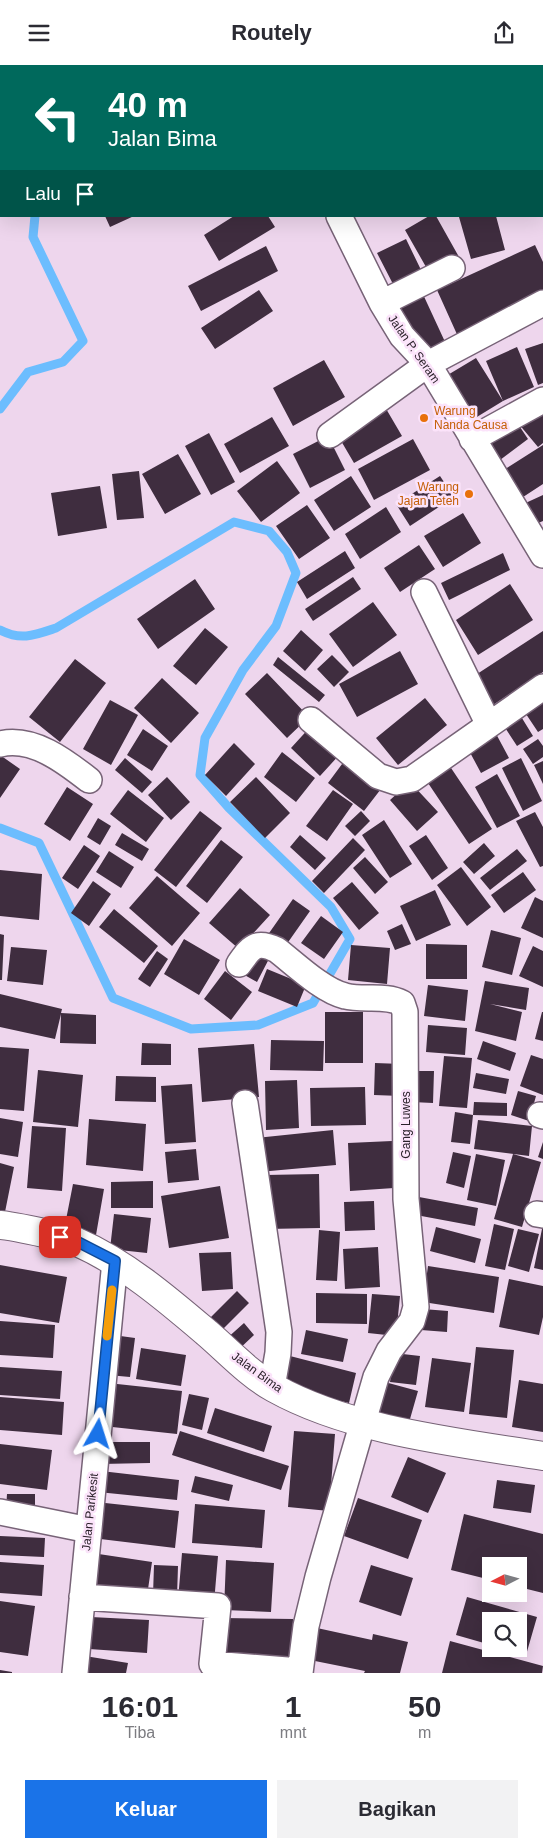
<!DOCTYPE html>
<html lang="id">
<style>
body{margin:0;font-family:Arial,sans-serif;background:#f2f2f3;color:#2b2b33;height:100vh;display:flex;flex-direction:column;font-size:19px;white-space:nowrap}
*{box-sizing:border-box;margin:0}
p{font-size:16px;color:#7c7c81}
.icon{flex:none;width:28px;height:28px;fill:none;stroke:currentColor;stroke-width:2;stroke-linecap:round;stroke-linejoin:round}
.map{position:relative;height:1608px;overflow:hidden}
.side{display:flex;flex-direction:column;background:#fff;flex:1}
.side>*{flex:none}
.guide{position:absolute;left:0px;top:0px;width:544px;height:152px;box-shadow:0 5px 20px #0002;background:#00695c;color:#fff;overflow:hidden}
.needle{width:32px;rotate:264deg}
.controls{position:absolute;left:482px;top:1492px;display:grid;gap:10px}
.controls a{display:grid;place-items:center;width:45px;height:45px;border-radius:0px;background:#fff;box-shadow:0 5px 20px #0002;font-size:25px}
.pin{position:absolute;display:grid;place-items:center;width:42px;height:42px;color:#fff;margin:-21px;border-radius:10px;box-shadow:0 2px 8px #0006}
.me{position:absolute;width:55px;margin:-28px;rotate:6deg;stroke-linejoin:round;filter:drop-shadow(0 0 4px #0008)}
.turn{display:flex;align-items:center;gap:18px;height:105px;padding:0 25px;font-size:22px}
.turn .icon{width:65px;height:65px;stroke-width:2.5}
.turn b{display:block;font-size:35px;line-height:42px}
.then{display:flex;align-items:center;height:48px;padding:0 25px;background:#0003;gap:10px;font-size:19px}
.eta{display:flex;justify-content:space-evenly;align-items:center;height:85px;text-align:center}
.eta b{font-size:30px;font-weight:600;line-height:35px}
.action{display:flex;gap:10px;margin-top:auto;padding:10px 25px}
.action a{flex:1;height:58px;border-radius:0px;background:#1a73e8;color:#fff;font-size:20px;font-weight:600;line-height:58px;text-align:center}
.action a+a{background:#f2f2f3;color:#2b2b33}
header{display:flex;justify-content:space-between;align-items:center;height:65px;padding:0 25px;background:#fff;font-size:22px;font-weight:600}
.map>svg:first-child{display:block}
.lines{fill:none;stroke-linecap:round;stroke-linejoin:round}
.stream{stroke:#6cbdfe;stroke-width:9}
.building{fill:#3f2d3f}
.minor-casing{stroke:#776377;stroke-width:28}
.secondary-casing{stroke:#776377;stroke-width:30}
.minor{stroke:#fff;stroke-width:25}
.secondary{stroke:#fff;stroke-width:28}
.route-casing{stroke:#114b97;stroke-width:12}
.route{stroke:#1a73e8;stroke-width:9}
.slow{stroke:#f59e0b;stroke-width:9}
.food-dot{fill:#e8710a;stroke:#fbe3fa;stroke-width:2}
.labels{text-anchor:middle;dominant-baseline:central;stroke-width:5;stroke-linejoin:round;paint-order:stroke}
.street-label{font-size:12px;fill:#2a212a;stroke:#fbe3fa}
.food-label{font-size:12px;fill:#c56008;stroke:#fbe3fa;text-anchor:start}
</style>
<header><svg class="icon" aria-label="menu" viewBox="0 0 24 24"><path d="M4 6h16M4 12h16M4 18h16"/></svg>Routely<svg class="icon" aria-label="share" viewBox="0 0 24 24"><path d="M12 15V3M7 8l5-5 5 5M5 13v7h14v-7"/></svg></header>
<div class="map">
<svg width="543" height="1608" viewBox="0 0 543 1608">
<rect width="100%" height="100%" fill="#eed6ed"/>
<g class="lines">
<!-- stream -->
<path class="stream" d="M360,1l2,-1
M0,344l28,-37 35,-10 20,-21 -50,-104 2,-21
M0,565c21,11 35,5 56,-2l178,-106 35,9 18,21 9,21 -20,53 -33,44 -38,68 -5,37 29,33 102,99 19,32 -37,64 -55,22 -67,4 -78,-31 -74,-155 -39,-15"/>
</g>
<!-- building -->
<path class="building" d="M105,151h29l-24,11z
M234,151h34l7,11 -56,34 -15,-26z
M429,151h7l23,41 -29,17 -25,-44z
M496,151l9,34 -34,9 -12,-42z
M406,174l16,33 -28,14 -17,-33z
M535,180l8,17v41l-83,38 -23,-51z
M266,181l12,25 -77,40 -13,-25z
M259,225l14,21 -58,38 -14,-21z
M421,225l25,54 -25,12 -24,-54z
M543,278v40l-5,2 -13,-36z
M517,282l17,40 -31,14 -17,-40z
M476,293l27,43 -36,22 -26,-44z
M324,295l21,37 -52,29 -20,-38z
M543,341v37l-5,4 -20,-24z
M385,342l17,29 -48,27 -17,-29z
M272,352l17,29 -49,27 -16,-29z
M518,359l10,15 -36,27 -11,-15z
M209,368l26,49 -24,13 -26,-49z
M328,371l17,34 -35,18 -17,-34z
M413,374l17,31 -56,30 -16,-31z
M543,380v39l-23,15 -18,-28z
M178,389l23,40 -36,20 -23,-40z
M277,396l23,32 -39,29 -24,-31z
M139,406l5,47 -27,2 -5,-46z
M351,411l20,31 -37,24 -20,-31z
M440,411l14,21 -44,29 -14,-22z
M100,421l7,42 -49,8 -7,-43z
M543,430v26l-14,6 -10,-21z
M307,440l23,33 -31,21 -23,-33z
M386,442l15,25 -41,27 -15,-25z
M463,448l18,30 -38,24 -19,-31z
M419,480l16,24 -35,23 -16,-24z
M345,486l10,17 -48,31 -10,-17z
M503,488l7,17 -61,30 -8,-17z
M353,512l8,12 -48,32 -8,-12z
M195,514l20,30 -57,40 -21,-30z
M510,519l23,36 -55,35 -22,-35z
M373,537l24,33 -44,32 -24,-33z
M205,563l23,19 -32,38 -23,-19z
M301,565l22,20 -18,21 -22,-20z
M543,566v41l-50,33 -19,-29z
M400,586l18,33 -61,33 -18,-33z
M332,590l17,17 -15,15 -17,-18z
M278,592l47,38 -6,7 -46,-37z
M75,594l31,24 -46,59 -31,-25z
M267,608l42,44 -22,21 -42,-44z
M162,613l37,35 -28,30 -37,-35z
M543,629v35l-5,3 -16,-24z
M425,633l22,27 -49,40 -22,-27z
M110,635l28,15 -27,50 -28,-16z
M517,645l16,26 -16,10 -17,-26z
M312,660l29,28 -21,23 -29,-28z
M143,664l25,17 -16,25 -25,-16z
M494,665l15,28 -28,15 -15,-28z
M538,674l5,7v11l-10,7 -10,-15z
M234,678l21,21 -29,32 -21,-21z
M282,687l33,26 -19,24 -32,-25z
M0,690l20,14 -20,29z
M348,691l36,29 -20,26 -36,-28z
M125,693l27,24 -10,11 -27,-23z
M521,693l21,43 -19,10 -21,-43z
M543,696v23l-9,-19z
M447,697l45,67 -23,15 -45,-67z
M497,709l23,42 -23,12 -22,-41z
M167,712l23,25 -19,18 -23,-25z
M256,712l34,36 -25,25 -35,-36z
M410,717l28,30 -21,19 -27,-31z
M67,722l26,17 -23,37 -26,-17z
M128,725l36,28 -18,24 -36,-28z
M333,725l20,14 -26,37 -21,-15z
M200,746l22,17 -46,59 -22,-17z
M361,746l9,10 -15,15 -10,-10z
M535,747l8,15v39l-3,1 -24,-46z
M98,753l13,8 -11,19 -13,-8z
M384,755l28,44 -22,14 -28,-43z
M122,768l27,16 -7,12 -27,-16z
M300,770l26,23 -11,12 -25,-23z
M426,770l22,33 -16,12 -23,-34z
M353,773l12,12 -41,43 -12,-12z
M221,775l22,17 -36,46 -21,-17z
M484,778l11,13 -21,18 -11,-12z
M84,780l16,11 -22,33 -16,-11z
M517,784l10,12 -37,29 -10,-12z
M109,786l25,16 -13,21 -25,-16z
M365,792l23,25 -13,12 -22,-26z
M461,802l30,40 -24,19 -30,-41z
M0,805l42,4 -3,46 -39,-4z
M523,807l13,18 -32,23 -13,-18z
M157,811l43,37 -28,33 -43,-38z
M93,816l18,13 -22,32 -18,-13z
M352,817l27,31 -20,17 -26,-32z
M240,823l30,27 -31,34 -30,-26z
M435,825l16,35 -35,16 -16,-35z
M535,832l8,4v37l-22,-10z
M293,834l17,12 -26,37 -17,-12z
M114,844l44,37 -14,17 -45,-36z
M321,851l22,16 -19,27 -23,-16z
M402,859l9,20 -16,6 -8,-19z
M491,865l30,8 -9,37 -30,-8z
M0,869l4,1 -2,45h-2z
M184,874l36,21 -21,35 -35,-21z
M426,879l41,1v34h-41z
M351,880l39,3 -3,36 -39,-4z
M255,881l16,9 -14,27 -16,-9z
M533,881l10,5v36l-24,-11z
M11,882l36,3 -4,35 -36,-4z
M157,886l11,8 -18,28 -12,-8z
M267,904l39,16 -9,22 -39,-16z
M225,906l27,21 -21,28 -27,-21z
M485,916l44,7 -3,22 -36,-6 32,8 -6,29 -41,-10z
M428,920l40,5 -3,31 -41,-5z
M0,929l62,15 -1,4 35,2v29l-36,-1 1,-29 -6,25 -55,-12z
M325,947h38v51h-38z
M542,947h1v29l-8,-2z
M428,960l39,3 -2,27 -39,-3z
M271,975l53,1 -1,30 -53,-1z
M483,976l33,12 -6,18 -33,-12z
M142,978l29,1v21h-30z
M254,979l5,53 -57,5 -4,-54z
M0,982l29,2 -5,62 -24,-2z
M531,990l12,4v36l-23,-9z
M444,991l28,2 -5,50 -28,-2z
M375,998l27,1 -1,32 -27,-1z
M38,1005l45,5 -5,52 -45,-5z
M413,1006h21l-1,32 -21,-1z
M476,1008l33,6 -3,15 -33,-6z
M116,1011l40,1v25l-41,-1z
M297,1015l2,48 -33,2 -1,-49z
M192,1019l4,58 -31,2 -4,-58z
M365,1022l1,38 -55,1 -1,-38z
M518,1026l18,5 -7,25 -18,-6z
M474,1037l33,1v13l-34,-1z
M455,1047l18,3 -3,29 -19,-2z
M0,1053l23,4 -5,35 -18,-3z
M89,1054l57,5 -3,47 -57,-6z
M478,1055l54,6 -3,30 -55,-7z
M32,1061l34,2 -4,63 -35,-3z
M333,1065l3,35 -77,7 -3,-34z
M392,1076l2,47 -44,3 -2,-48z
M543,1077v17l-5,-2z
M196,1084l3,31 -31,3 -3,-31z
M453,1087l18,4 -7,32 -18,-5z
M476,1089l29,6 -9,46 -29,-6z
M513,1089l28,8 -19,65 -28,-8z
M0,1098l14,4 -9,45 -5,-1z
M319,1109l1,54 -54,1 -1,-54z
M153,1116v27h-42v-26z
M73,1119l31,5 -8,46 -32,-5z
M220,1121l9,52 -60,10 -8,-52z
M419,1132l59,11 -3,18 -59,-11z
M374,1136l1,29 -30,1 -1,-29z
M114,1149l37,4 -4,35 -37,-4z
M494,1159l20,5 -9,41 -20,-4z
M436,1162l45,12 -6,24 -45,-12z
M518,1164l21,5 -10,38 -21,-6z
M542,1164h1v41l-9,-2z
M319,1165l21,2 -3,49 -21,-1z
M378,1182l2,40 -35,2 -2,-40z
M231,1187l2,37 -31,2 -3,-38z
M0,1200l67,12 -8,46 -59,-10z
M428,1201l71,11 -5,36 -71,-11z
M509,1214l34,7v31l-4,18 -40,-8z
M237,1226l12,12 -32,32 -12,-12z
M316,1228l51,1v30l-51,-1z
M372,1229l28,2 -4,40 -28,-3z
M423,1244l25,2 -1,21 -26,-2z
M0,1256l55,4 -2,33 -53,-3z
M244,1258l10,12 -18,17 -11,-12z
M306,1265l42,9 -5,23 -42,-8z
M113,1270l22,3 -5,39 -22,-2z
M476,1282l38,3 -7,68 -38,-4z
M141,1283l45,7 -5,31 -45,-7z
M394,1288l26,3 -4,29 -26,-3z
M290,1291l66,17 -7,30 -66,-16z
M432,1293l39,5 -7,49 -39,-5z
M0,1302l62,4 -2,28 -60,-4z
M519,1315l24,4v48l-31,-5z
M381,1316l37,10 -10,35 -36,-10z
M108,1318l74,8 -5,43 -74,-8z
M189,1329l20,4 -7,32 -20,-5z
M0,1332l64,5 -2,33 -62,-5z
M215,1343l57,18 -8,26 -57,-19z
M180,1366l109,35 -8,24 -109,-35z
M294,1366l41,3 -6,77 -41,-4z
M100,1377h50v21l-50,1z
M0,1379l52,6 -5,40 -47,-6z
M408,1392l38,16 -18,40 -37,-16z
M101,1406l78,9 -2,20 -79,-8z
M195,1411l38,9 -4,16 -38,-9z
M497,1415l38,5 -4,28 -38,-5z
M7,1429h28v16l-29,-1z
M358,1433l64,22 -14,39 -64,-23z
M96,1437l83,9 -4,37 -83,-10z
M195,1439l70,6 -3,38 -70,-5z
M464,1449l79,20v59l-24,-6v-21h-28v14l-40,-10z
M0,1471l45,2 -1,19 -44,-2z
M92,1488l60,9 -5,34 -60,-8z
M182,1488l36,3 -4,47 -36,-3z
M226,1495l48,3 -3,49 -47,-2z
M0,1497l44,3 -2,31 -42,-3z
M154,1500l24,1 -1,31 -24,-2z
M371,1500l42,13 -12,38 -42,-14z
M467,1532l70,20 -11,38 -19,-6h12v-28h-28v24l-35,-10z
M0,1536l35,5 -7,50 -28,-4z
M91,1552l58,3 -2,33 -58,-4z
M222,1553l71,1 -1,37h-70z
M317,1563l55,12 1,-6 35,8 -8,31h-36l1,-2 -55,-11z
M450,1576l93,25 -1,7h-100z
M85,1591l43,7 -2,10h-44z
M0,1605l12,2v1h-12z"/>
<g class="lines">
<defs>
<path id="minor" d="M265,0l1,1
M542,129h1
M339,151l43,87 20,33 26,28 115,191
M382,238l70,-35
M330,370l98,-71 115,-61
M472,374l71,-39
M424,527l65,133
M311,655l67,56 18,6 16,-3 131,-92
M0,679c33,-8 66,18 89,36
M239,899c12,-17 17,-24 38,-14 18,14 46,41 68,46 19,5 40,-2 57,7l3,9 1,187 10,108 -4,14 -23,30 -13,26 -58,200 -12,49 -6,47
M245,1038l34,229 -1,21 -6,34
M540,1050l3,1
M537,1149l6,1
M0,1447l89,18
M82,1532l136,9 -6,58 88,7
M75,1608l40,-412"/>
<path id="secondary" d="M0,1160c18,2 35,6 52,10 8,2 17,3 25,7 48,21 90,57 130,91 21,18 42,41 67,55 77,43 182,54 269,68"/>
</defs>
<!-- minor casing -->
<use href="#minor" class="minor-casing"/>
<!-- secondary casing -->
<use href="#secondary" class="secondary-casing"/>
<!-- minor -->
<use href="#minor" class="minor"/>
<!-- secondary -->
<use href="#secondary" class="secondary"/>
</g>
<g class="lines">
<defs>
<path id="route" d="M60,1172l16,4 39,20 -17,173"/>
</defs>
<!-- route casing -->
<use href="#route" class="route-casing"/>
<!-- route -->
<use href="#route" class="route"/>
<!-- slow -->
<path class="slow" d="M107,1271l5,-46"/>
</g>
<!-- markers -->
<g class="food-dot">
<circle cx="424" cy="353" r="5"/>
<circle cx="469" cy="429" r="5"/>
</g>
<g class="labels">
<!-- street labels -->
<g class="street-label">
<text transform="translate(414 284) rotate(55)">Jalan P. Seram</text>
<text transform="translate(406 1060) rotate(-90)">Gang Luwes</text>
<text transform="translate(257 1307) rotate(36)">Jalan Bima</text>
<text transform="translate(90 1447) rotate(-84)">Jalan Parikesit</text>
</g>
<!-- food labels -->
<g class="food-label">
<text x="434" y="346">Warung<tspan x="434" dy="14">Nanda Causa</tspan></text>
<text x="459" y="422" text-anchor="end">Warung<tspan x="459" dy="14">Jajan Teteh</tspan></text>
</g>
</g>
</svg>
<div class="controls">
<a><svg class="needle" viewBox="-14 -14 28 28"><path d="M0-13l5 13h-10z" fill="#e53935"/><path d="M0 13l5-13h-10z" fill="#7c7c81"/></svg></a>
<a><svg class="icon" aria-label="search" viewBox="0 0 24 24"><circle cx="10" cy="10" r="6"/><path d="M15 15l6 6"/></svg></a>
</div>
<div class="pin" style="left:60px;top:1172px;background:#d93025"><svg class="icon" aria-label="arrive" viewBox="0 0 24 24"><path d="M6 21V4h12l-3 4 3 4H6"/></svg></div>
<svg class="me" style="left:98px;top:1369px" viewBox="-20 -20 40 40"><path d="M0-17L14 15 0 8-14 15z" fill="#1a73e8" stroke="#fff" stroke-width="4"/></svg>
<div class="guide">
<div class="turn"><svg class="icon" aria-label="left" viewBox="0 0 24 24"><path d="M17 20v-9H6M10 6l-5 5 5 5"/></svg><div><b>40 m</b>Jalan Bima</div></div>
<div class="then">Lalu<svg class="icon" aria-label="arrive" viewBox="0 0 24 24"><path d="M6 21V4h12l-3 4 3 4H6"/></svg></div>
</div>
</div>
<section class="side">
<div class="eta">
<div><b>16:01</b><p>Tiba</p></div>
<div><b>1</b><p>mnt</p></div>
<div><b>50</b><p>m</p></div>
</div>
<div class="action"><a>Keluar</a><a>Bagikan</a></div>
</section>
